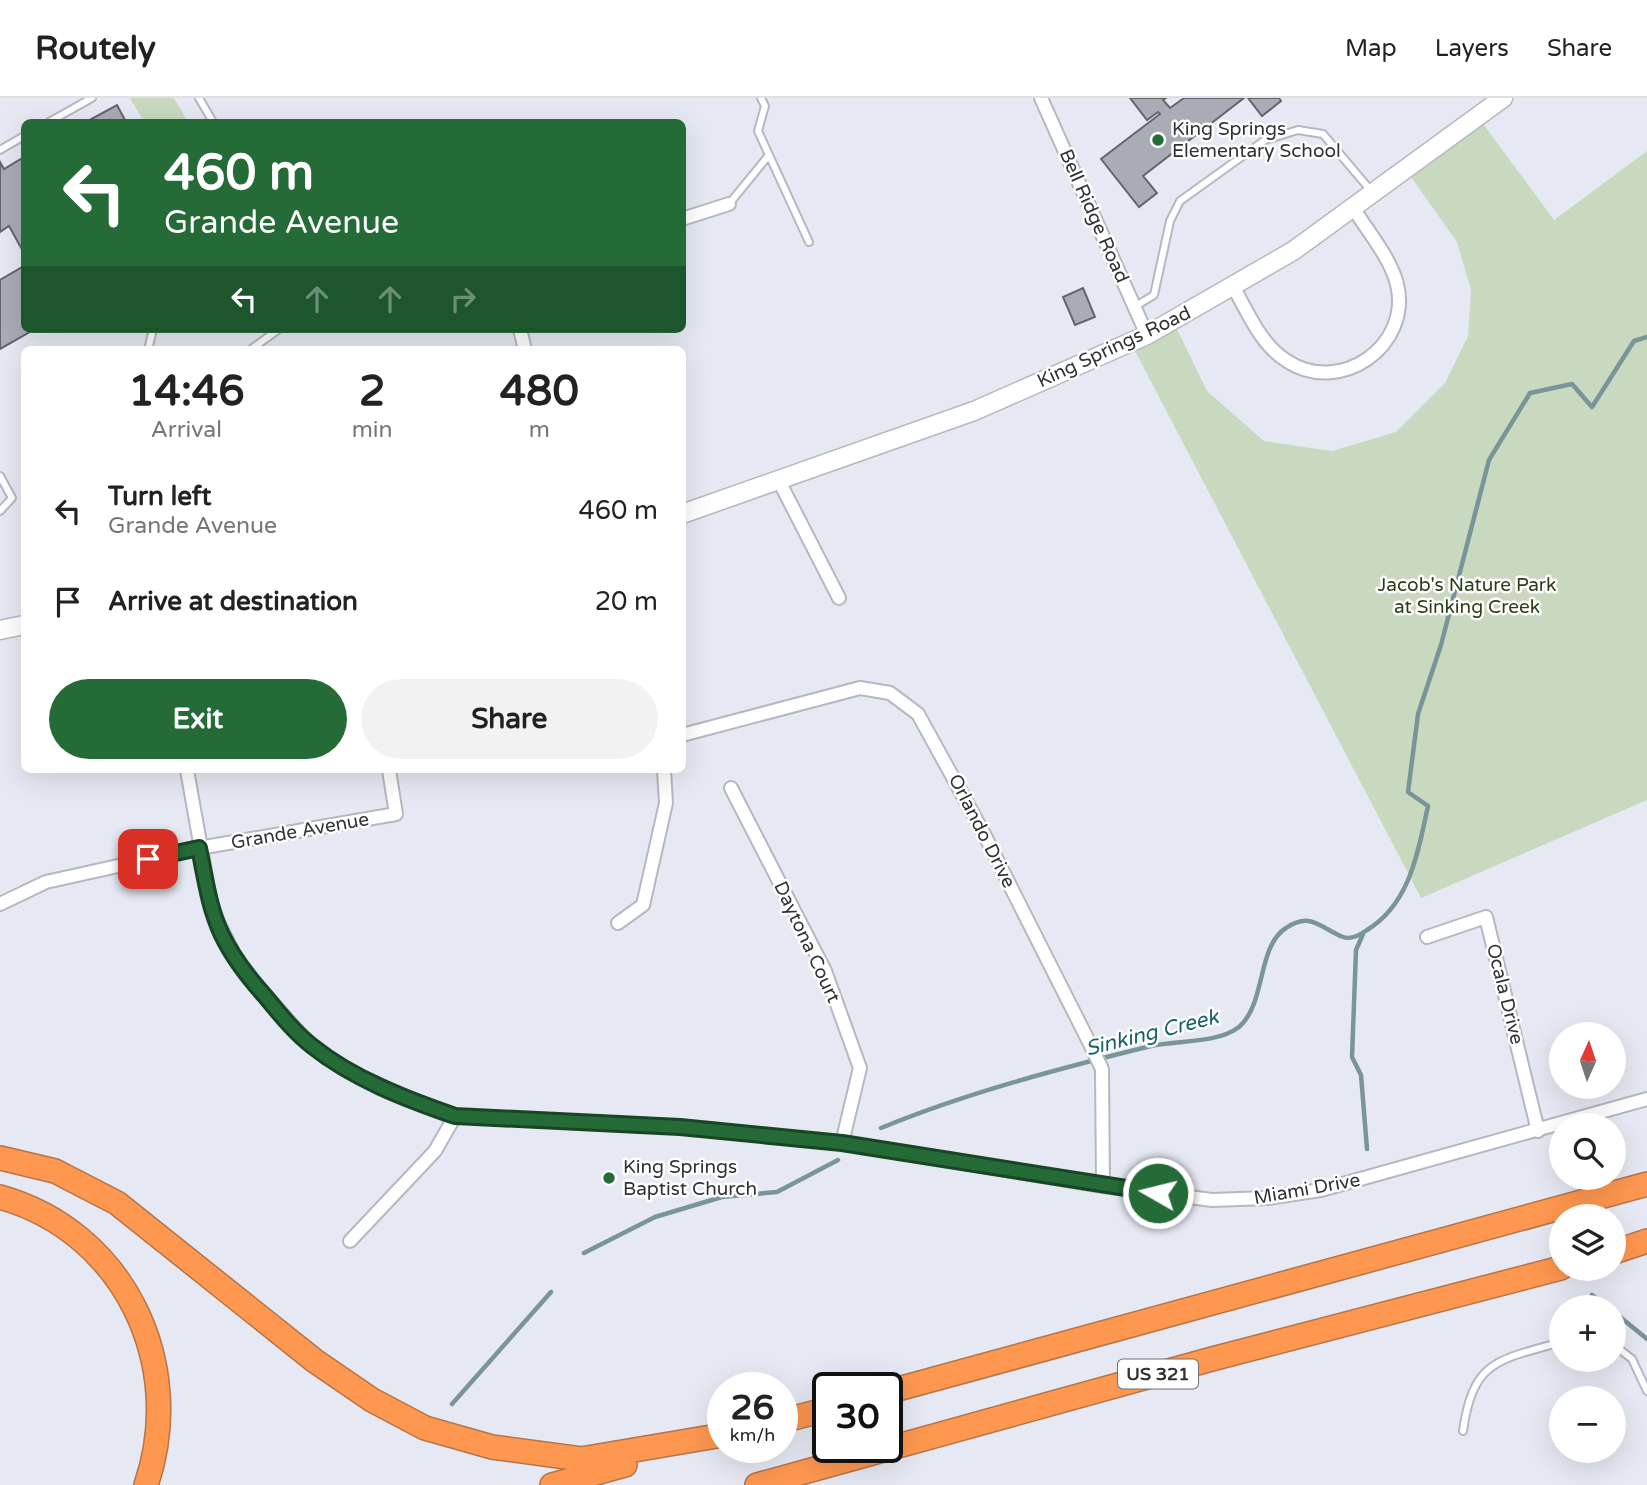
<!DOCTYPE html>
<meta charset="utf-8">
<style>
body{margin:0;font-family:"Varela Round",sans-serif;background:#f2f2f2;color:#222;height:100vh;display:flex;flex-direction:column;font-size:26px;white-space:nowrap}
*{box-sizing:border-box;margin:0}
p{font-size:23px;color:#767676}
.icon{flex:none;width:38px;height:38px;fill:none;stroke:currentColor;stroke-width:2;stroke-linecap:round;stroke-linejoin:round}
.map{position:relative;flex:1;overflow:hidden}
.details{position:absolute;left:21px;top:248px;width:665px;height:427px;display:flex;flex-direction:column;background:#fff;border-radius:10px;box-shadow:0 7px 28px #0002}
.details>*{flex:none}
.hud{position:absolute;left:21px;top:21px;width:665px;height:214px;border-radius:10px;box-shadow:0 7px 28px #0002;background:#256b37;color:#fff;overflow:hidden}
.needle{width:46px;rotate:3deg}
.tools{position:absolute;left:1549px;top:924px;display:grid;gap:14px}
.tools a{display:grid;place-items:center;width:77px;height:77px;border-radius:50%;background:#fff;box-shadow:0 7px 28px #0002;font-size:35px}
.speed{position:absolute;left:707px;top:1274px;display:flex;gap:14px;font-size:35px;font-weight:700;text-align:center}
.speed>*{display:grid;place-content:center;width:91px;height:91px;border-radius:50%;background:#fff;box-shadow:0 7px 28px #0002;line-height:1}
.speed small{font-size:18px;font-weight:400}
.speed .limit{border:4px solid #111;border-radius:10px;background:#fff;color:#111}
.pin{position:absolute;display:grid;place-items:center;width:60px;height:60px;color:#fff;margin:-30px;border-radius:14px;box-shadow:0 4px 10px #0006}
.me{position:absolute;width:77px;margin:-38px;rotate:278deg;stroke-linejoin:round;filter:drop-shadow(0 0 5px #0008)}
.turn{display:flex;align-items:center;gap:24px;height:147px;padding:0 28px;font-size:32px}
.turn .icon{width:91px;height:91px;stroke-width:2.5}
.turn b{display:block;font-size:49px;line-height:60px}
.lanes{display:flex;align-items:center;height:66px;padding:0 28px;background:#0003;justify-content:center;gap:35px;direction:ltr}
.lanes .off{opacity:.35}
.eta{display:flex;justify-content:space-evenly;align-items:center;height:119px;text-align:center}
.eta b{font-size:42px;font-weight:700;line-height:49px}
.cta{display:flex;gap:14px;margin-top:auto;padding:14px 28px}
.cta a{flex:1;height:80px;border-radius:42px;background:#256b37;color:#fff;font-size:28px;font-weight:700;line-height:80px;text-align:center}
.cta a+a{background:#f2f2f2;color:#222}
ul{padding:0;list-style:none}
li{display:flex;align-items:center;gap:21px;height:91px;padding:0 28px}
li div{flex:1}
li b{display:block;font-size:26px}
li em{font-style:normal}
header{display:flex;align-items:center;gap:42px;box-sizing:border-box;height:98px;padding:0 35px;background:#fff;border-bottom:2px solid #e0e0e0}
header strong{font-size:33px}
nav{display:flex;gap:38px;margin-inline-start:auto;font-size:24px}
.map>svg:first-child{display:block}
.green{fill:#c8d9bf}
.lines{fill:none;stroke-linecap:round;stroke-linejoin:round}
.stream{stroke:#7a9597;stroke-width:4.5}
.building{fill:#a9acb5;stroke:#63666e;stroke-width:2}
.lane-casing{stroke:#b5b8c1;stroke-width:10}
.street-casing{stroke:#b5b8c1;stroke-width:16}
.secondary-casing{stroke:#b5b8c1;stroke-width:21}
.highway-casing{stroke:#b67447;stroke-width:26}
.lane{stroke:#fff;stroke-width:6}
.street{stroke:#fff;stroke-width:12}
.secondary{stroke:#fff;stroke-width:18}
.highway{stroke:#fe9750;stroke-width:23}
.route-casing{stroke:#184624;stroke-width:18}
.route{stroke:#256b37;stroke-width:12}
.poi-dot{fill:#256b37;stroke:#fff;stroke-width:2.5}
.labels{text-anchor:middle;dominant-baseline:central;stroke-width:5;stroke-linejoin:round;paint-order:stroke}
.shield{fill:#fff;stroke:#6e7072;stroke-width:2}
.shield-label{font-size:18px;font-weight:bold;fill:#303235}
.poi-label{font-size:19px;fill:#303235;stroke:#fff;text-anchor:start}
.street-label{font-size:19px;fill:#303235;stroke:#fff}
.park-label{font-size:19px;fill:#284018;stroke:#fff}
.water-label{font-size:21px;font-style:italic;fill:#166367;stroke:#fff}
</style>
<header>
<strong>Routely</strong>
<nav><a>Map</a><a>Layers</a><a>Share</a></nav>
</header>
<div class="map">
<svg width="1647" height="1387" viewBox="0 0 1647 1387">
<rect width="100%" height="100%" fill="#e6e9f3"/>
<!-- green -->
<path class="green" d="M130,0h44l14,24h-44z
M1478,19l76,103 93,-69v649l-226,98 -286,-547 42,-22 30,62 57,50 68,10 64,-19 49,-49 23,-47 3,-46 -14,-48 -51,-72z"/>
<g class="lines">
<!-- stream -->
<path class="stream" d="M1363,836l-7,16 -4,107 9,18 6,74
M881,1030c85,-35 180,-60 270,-82 25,-6 66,-2 88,-19 27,-23 18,-81 47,-99 25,-17 34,0 57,9 8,3 17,-2 24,-7 43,-26 51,-78 61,-124l-20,-14 10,-78 23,-69 48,-185 41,-67 42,-9 20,23 42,-66 13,-4
M584,1155l71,-36 67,-20 55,-5 61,-32
M1592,1197l15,12
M1614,1214l33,27
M452,1306l99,-112"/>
</g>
<!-- building -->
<path class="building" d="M1130,0h36l-3,2 7,8 14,-10h60l-101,78 14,17 -18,14 -38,-48 59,-45 -2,-2 -11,8z
M1248,0h31l2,3 -19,15z
M117,7l9,17h-40z
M24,59v96l-15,-27 -9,6v-70l4,7z
M24,168v63h11l-35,20v-69z
M1083,190l12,29 -20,8 -12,-28z"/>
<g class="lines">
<defs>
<path id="lane" d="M199,0l14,24
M761,0l4,8 -7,25 51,111
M49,24l43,-24
M0,52l24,-14
M729,106l40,-49
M1134,209l20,-12 16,-74 10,-20 85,-61 33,-10 25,4 49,58
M148,252l5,-21
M250,252l29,-21
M0,378l12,22 -12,13
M1614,1247l18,14 15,32
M1463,1333c10,-71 35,-71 98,-89"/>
<path id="street" d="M1041,0l106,237
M682,121l47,-15
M1234,190c14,25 27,57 53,73 53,35 125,-15 110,-77 -7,-27 -29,-52 -43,-75
M520,231l5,21
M778,381l61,119
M682,637l178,-47 30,5 28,21 65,118 107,212 12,25 1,117
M187,672l25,140 29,58 70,78 32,22 82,38 30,10 225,11 162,16 261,43 109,14 56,-2 53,-8 326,-91
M731,690l94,183 35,97 -18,75
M0,806l46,-22 153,-34 197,-34 -7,-44
M618,825l25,-18 23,-102 -2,-33
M1427,839l59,-20 52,214
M350,1143l85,-90 20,-35"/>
<path id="secondary" d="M682,416l292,-103 173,-76 146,-84 210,-153
M0,532l24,-5"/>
<path id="highway" d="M0,1060l55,13 62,32 198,158 57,39 53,28 67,19 89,12 142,-24
M0,1099c125,35 187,168 146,288
M1614,1154l33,-11
M887,1294l760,-208
M782,1323l46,-12
M552,1387l73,-20
M757,1387l455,-126 349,-91"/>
</defs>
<!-- lane casing -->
<use href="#lane" class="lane-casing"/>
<!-- street casing -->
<use href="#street" class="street-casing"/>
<!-- secondary casing -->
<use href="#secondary" class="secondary-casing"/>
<!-- highway casing -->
<use href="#highway" class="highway-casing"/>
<!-- lane -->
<use href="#lane" class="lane"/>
<!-- street -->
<use href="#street" class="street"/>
<!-- secondary -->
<use href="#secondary" class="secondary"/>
<!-- highway -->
<use href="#highway" class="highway"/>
</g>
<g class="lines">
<defs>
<path id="route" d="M148,761l51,-11c6,29 10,60 23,87 11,23 26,42 43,61 14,17 29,36 47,50 41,33 94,53 143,70l225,11 162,16 316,50"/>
</defs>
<!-- route casing -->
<use href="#route" class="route-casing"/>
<!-- route -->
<use href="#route" class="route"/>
</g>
<!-- markers -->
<g class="poi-dot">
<circle cx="1158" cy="42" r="7"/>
<circle cx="609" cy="1080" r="7"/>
</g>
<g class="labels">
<!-- shield labels -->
<rect class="shield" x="1118" y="1261.5" width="80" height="29" rx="5"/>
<g class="shield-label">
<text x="1158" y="1276">US 321</text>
</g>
<!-- poi labels -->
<g class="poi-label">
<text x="1172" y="31">King Springs<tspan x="1172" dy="22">Elementary School</tspan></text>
<text x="623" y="1069">King Springs<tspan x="623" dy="22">Baptist Church</tspan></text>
</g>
<!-- street labels -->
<g class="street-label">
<text transform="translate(1094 118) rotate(66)">Bell Ridge Road</text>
<text transform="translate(1114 249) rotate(-25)">King Springs Road</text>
<text transform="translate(300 733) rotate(-10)">Grande Avenue</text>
<text transform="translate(982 733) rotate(63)">Orlando Drive</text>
<text transform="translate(807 844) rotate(65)">Daytona Court</text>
<text transform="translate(1505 896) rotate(76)">Ocala Drive</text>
<text transform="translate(1307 1091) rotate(-10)">Miami Drive</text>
</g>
<!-- park labels -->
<g class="park-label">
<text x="1467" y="487">Jacob's Nature Park<tspan x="1467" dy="22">at Sinking Creek</tspan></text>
</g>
<!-- water labels -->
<g class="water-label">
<text transform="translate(1152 935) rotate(-14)">Sinking Creek</text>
</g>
</g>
</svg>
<div class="tools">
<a><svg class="needle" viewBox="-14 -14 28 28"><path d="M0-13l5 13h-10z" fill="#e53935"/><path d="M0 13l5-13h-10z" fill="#767676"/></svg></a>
<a><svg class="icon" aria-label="search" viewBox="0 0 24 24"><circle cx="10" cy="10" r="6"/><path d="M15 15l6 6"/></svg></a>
<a><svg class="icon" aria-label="layers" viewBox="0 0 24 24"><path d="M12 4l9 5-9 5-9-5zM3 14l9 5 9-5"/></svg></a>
<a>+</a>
<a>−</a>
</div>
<div class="speed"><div>26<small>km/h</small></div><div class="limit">30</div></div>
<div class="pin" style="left:148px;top:761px;background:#d93025"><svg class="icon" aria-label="arrive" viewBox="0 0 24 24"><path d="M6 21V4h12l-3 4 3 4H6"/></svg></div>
<svg class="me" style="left:1158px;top:1095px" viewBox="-20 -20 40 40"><circle r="17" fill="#256b37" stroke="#fff" stroke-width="3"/><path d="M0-11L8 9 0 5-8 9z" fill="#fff"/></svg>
<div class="hud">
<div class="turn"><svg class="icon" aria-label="left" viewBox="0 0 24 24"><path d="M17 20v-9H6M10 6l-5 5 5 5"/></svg><div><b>460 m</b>Grande Avenue</div></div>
<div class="lanes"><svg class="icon" aria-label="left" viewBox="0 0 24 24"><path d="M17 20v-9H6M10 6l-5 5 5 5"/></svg><svg class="icon off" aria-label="ahead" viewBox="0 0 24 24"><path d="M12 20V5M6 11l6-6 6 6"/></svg><svg class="icon off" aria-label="ahead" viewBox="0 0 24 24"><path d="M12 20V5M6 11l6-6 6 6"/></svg><svg class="icon off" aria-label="right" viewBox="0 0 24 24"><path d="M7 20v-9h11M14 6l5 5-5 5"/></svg></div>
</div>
<section class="details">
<div class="eta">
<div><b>14:46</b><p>Arrival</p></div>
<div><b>2</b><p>min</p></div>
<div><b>480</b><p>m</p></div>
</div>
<ul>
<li><svg class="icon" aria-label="left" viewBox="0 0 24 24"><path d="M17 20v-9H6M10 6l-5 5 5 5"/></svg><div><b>Turn left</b><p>Grande Avenue</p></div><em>460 m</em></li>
<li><svg class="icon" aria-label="arrive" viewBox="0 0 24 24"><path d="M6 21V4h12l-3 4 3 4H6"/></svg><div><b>Arrive at destination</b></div><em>20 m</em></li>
</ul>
<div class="cta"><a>Exit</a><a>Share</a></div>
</section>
</div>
